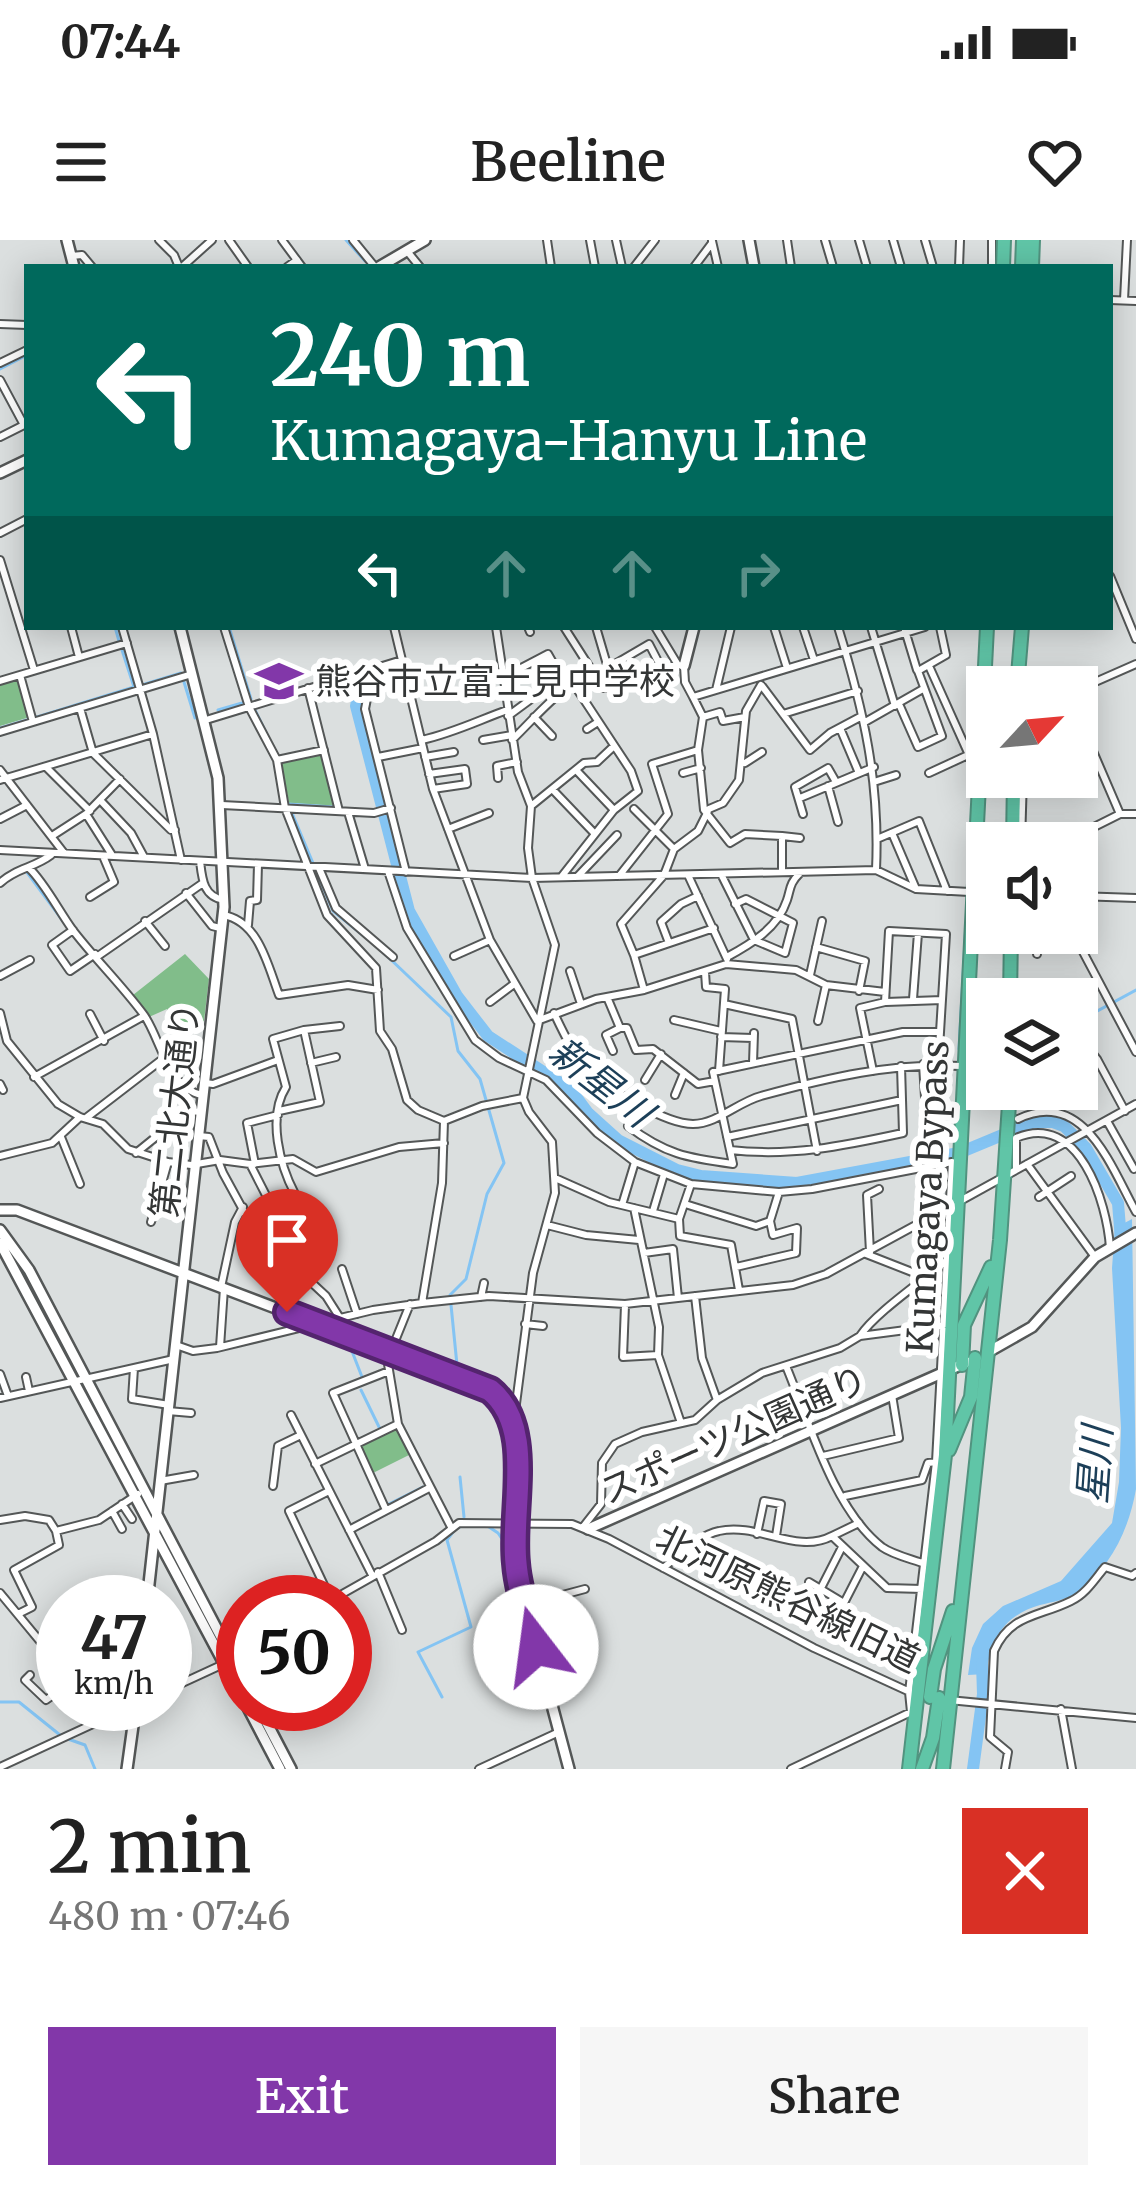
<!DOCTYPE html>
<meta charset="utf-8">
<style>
body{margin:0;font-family:Merriweather,"Noto Sans JP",serif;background:#f6f6f6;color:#222;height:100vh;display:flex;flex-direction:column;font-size:45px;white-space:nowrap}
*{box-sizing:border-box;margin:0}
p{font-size:39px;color:#767676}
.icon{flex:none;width:66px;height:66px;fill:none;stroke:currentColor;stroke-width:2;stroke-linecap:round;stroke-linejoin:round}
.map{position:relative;height:1529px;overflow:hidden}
.sheet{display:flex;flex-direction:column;background:#fff;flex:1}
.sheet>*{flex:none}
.hud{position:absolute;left:24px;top:24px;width:1089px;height:366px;border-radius:0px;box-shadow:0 6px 30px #0003;background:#00695c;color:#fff;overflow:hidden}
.needle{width:78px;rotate:64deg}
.controls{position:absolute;left:966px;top:426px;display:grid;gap:24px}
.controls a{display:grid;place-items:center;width:132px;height:132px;border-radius:0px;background:#fff;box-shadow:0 6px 30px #0003;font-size:60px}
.speed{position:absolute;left:36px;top:1335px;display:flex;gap:24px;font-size:60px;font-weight:700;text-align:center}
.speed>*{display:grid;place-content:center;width:156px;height:156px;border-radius:50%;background:#fff;box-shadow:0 6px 30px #0003;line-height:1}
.speed small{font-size:30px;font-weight:400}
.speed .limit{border:18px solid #d22;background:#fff;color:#111}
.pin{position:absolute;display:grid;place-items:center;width:102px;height:102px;color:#fff;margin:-123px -51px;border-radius:50% 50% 50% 0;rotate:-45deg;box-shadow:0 0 12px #0007}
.pin .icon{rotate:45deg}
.me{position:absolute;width:132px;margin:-66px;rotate:345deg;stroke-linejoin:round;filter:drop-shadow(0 0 9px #0008)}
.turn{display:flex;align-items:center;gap:42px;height:252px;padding:0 48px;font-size:54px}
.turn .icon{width:156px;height:156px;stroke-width:2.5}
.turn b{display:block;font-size:84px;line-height:102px}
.lanes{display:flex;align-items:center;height:114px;padding:0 48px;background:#0003;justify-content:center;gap:60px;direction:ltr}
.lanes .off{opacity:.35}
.round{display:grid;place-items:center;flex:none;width:126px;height:126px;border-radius:0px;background:#f6f6f6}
.headline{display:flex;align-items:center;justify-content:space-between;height:204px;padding:0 48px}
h1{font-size:72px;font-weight:600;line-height:90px}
.action{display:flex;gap:24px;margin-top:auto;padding:24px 48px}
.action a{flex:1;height:138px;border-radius:0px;background:#8237a9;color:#fff;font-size:48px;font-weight:600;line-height:138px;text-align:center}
.action a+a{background:#f6f6f6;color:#222}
.status{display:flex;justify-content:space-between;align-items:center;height:84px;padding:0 60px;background:#fff;direction:ltr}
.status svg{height:33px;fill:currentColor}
header{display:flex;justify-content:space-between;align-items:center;height:156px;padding:0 48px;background:#fff;font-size:54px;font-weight:600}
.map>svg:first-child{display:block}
.green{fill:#81bd8a}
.water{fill:#84c4f3}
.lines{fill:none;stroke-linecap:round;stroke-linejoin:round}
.stream{stroke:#84c4f3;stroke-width:3}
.river{stroke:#84c4f3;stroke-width:12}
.street-casing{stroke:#545757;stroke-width:10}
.secondary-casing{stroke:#545757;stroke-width:14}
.highway-casing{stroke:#51937f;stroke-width:16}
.street{stroke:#fff;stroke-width:6}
.secondary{stroke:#fff;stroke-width:9}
.highway{stroke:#60c5a7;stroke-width:12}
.route-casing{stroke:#54246e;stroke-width:30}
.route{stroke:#8237a9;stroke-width:21}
.labels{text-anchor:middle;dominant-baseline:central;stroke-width:12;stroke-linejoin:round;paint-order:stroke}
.poi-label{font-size:36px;fill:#343636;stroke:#fff;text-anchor:start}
.street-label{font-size:36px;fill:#343636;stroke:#fff}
.water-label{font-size:39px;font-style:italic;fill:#1c3f58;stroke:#fff}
</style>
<div class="status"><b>07:44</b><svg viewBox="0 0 49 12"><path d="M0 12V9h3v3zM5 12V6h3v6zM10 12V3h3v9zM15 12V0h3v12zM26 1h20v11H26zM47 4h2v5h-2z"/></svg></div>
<header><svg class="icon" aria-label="menu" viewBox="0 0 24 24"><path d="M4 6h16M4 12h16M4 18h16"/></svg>Beeline<svg class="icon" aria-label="heart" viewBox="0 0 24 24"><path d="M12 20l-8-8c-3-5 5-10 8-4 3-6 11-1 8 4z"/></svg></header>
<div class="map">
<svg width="1136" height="1529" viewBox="0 0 1136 1529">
<rect width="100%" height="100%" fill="#dbdfdf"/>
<!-- green -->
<path class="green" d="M18,438l12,39 -30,9v-42z
M323,512l13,54 -47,-3 -8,-41z
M185,714l24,25 -5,42 -26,12 -11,-24 -18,8 -16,-22z
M397,1189l12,26 -36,18 -13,-27z"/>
<!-- water -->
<path class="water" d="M1132,979l4,270c-7,40 -25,79 -60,104 -10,7 -24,9 -36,12 -37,11 -48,33 -54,69l-18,1 4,-27 11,-24 20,-18 58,-25 51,-58 7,-41 2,-54 -9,-160 3,-40z"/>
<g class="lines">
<!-- stream -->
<path class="stream" d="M346,0l19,21
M0,129l27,-14
M115,387l4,14
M229,387l22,72
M184,442l11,36
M145,444l36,-11
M218,470l24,-7
M255,470l14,29
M37,477l97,-30 -12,-37
M0,488l27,-8
M288,564l45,3
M292,573l41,98 31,25
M26,631l37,50
M385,714l66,63 7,34 22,28 24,84 -17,31 -21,85 -16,16 7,70 -7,15
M1077,782l59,-32
M959,809l7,-126
M969,810l18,1
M1043,849l10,33
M220,933l12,23
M249,986l18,19
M295,1032l24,21
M348,1101l14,36
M361,1150l20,41
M460,1237l4,40
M389,1264l34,-17
M486,1285l12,8 11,16
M442,1457l-24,-45 53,-25 -24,-87 9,-12 9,-3
M0,1462h19l41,33
M68,1499l17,6 10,24"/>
<!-- river -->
<path class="river" d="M360,445l-4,21 53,205 48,85 31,40 83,54 17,23 30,27 59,30 24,6 96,7 162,-30 75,-31h19l11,4 22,22 32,55 3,37
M973,1529l10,-75 -1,-31"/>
<defs>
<path id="street" d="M159,0l15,15 5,12
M229,0l19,27
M282,0l20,27
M353,0l22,27
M547,0l4,27
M590,0l5,27
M616,0l6,27
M787,0l4,27
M825,0l8,27
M859,0l8,27
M893,0l8,27
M925,0l8,27
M712,1l6,26
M407,11l13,16
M71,16l11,-1 10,12
M182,27l30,-27
M287,27l10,-7
M634,27l21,-27
M694,27l18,-24
M959,27l1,-27
M992,27v-27
M1110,60l26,1
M1124,60l3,-60
M0,84l27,1
M0,123l27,-13
M0,140l24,45
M0,197l24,-12
M0,293l27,-14
M0,320l34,110
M1110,336l26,63
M71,387l8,30
M122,387l31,107 28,126
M224,387l25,80 28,53 8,48 42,107 49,53 4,63 12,18 15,51 11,10 26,11
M394,387l39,162 57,151 47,81
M496,387l22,145 13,34 -3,42 4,30 23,67 -32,153 6,14 23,30 3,51 -22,80 -19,146
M528,387l2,5
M564,387l39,61h13l62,-23 6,1 1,16 8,15 232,-70
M655,387l23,38
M774,387l13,41
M803,387l11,33
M838,387c26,84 42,155 38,243
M871,387l24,79
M904,387l13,43
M929,426l45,100 -1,15
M373,428l-8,41 41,163
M608,428l41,-24 14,27
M20,435l13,47
M502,438l46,-24 13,23 -53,39
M0,441l127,-38
M762,446l48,64 20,-17 32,-17
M308,448l31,123
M716,450l15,-63
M1077,450l59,-26
M693,457l10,20 -5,33 6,60 26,33 15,-9 37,2v35
M899,464l19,43 24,-11 -24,-65 28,-16 -6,-28
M80,468l13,45 78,77h4
M783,474l75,-23
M1077,474l43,100
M534,477l18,19
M703,477l17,-5 3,9 22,-4
M206,480l196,-60
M865,482l58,-33
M840,488l19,45
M587,489l11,-7
M0,492l192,-58
M422,500c31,-7 55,-19 85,-30
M483,500l29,-5
M512,500c30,-29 54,-62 96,-72l-12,-41
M378,517l45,-9
M425,517l29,-5
M277,520l47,-10
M745,523l17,-11
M46,527l44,44
M0,530l64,83
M576,530l38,40
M683,533l18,-5
M929,533l39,-18
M429,534l36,-5 2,15 -34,5
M498,538l-1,-12 20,-4
M0,540l153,-46
M877,541l19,-6
M828,546l10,36
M553,550l42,44
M800,558l74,-31
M100,560l31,33 13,24
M222,565l152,8 17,-5
M531,566l53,-43 13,-1 17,-16
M634,569l40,40
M348,572l17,57
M86,574l26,41
M803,574l-8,-27 33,-19 8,14
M0,579l27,-14
M448,589l41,-16
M892,593l24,56
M52,596l34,-22 34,-35
M782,596l18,2
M877,599l42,-18 28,70
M1021,603l2,-66
M1034,603l36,-4 50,-25h16
M0,610l532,28 344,-8 40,19 71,4
M200,621c2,17 3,36 24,39
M29,628c15,14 30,43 43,61 22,29 49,55 72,86 17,24 23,73 58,80
M319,628l17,40 57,49
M388,631l19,57 68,112 24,18 47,22 51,53 38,29 56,22 88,8 33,-3 140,-27 -16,300 -27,230 2,20 -120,57
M721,634l33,66 31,13 8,-30 -47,-24 -11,5
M688,635l39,84
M562,636l52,-66 24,-19 -7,-20 -58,-88
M578,636l39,-41
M619,636l49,-62 -16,-50 46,-14
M0,643c16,-15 34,-15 51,-28
M1077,644v36
M186,653l26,33 8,2
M1077,656l59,2
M90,657l24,-15 -11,-26
M223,675c36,6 45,51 56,80l69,-10 30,5
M145,681l20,25
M248,685l2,-24 7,-1 1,-36
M714,688l-80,27 -13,-31 43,-49 10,-26 24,-18 11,-22 14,-6 16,-23 7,-69 15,-26
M73,690l-21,15 18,26 25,-17
M1035,693l2,21
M1073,693l63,119
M669,703l-8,-21 20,-18 17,-8
M816,707l49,14 -6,30
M634,715l10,35
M98,716l105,-73
M454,716l36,-16
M727,717c24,-13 51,-29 60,-57 4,-12 2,-16 13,-27
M570,731l11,33
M705,732l1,15 19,2 -6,82
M810,735l12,-54
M0,736l30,-16
M607,757l13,31h7l9,22 17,-1 45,35 17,-3
M913,759l5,-66
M490,762l24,-18
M886,762l56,-2
M724,764l68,15 25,132
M0,773l7,28 51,63 22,13 23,7 25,25 40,13 23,3 29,-5 30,4 43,-5 23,13 83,-25 45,-4
M554,773c9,19 19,41 34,56 19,20 78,55 105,55 24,0 45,-22 68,-28 65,-18 134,-34 201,-30
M90,774l14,27
M674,780l47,11
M537,781l59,-22 48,-9 82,-26 70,6 30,15 59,7
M818,781l8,-36
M304,790l36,-4
M721,797l32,1
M1082,800l15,19 28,52
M613,811l-7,-16 14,-7
M311,823l25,-6
M753,823l1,-30
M923,824l6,100
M873,831l-13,-63 25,-6 4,-71 57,3 -8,131
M34,837l110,-61
M645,840l16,-26
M205,843l8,1 65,-24
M0,844l3,6
M675,855l9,-22
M639,863l-11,23c37,28 59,32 105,38l-20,-92 190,-40h36
M86,878l78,-60
M1018,879c66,-32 93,48 118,93
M1107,881l27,48
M199,896l10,1 14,36 30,55 73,68 14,22
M61,897l19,47
M727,897l175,-37
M730,910c61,7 113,-4 173,-17l-2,-67
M136,913l52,-42 14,1
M0,916l52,-13 28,-26
M250,924l23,45
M255,924l-8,-41 31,-8
M1027,924l68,93
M1016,928v-30c63,-27 91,64 94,110
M555,938l54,24 70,17 12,-35
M1039,957l32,-21
M960,961l176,-97
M685,964l71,22 14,-5
M622,965l13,-43
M634,968l25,119 -1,28 23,68
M653,971l11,-37
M679,979l1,17 51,9 8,45
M151,982l17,-60
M547,985l39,10 53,5
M253,988l42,-34c-15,-28 -28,-77 -9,-107l-13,-48 31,-9 16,72 -41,9
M870,1012l-3,-57 12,-6
M644,1013l29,-4 5,49
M866,1014l46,18 9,9
M736,1027l60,-14 1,-25 -24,7 -3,-14 9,-29
M342,1029l15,45
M221,1047l14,-65 8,-15
M695,1056l7,62 15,42
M481,1057l3,-14
M422,1063l20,-120 2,-62 38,-15 41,-8
M625,1065l-2,52 35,-2
M525,1084l18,2
M860,1096c15,-23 64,-56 87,-76
M176,1105l17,6 24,-3 156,-38 49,-7 67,-7 136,8 168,-19 33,-11 123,-67
M220,1107l4,-59
M391,1111l19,-47
M386,1112l12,72 53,103
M786,1126c23,55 47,143 96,181 11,8 30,12 43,17
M134,1128l-2,31 37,6
M0,1134l8,22
M26,1137l3,14
M796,1150l40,-11
M0,1158l174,-39
M168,1171l23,2
M291,1175l81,160
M823,1216l76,-18 -7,-43
M315,1224l83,-40
M160,1241l34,-6
M273,1246l5,-40 23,-11
M329,1251l-40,20 42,89
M845,1256l77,-16 6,-17 8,-1
M122,1264l10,15
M386,1270l-53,-117 56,-22
M112,1271l10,18
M0,1280l25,-4 24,4 7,11
M583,1287l18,-23 1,-41 13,-19 27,-12 53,-12 22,-20 45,-27 78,-25 20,-12 84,-11
M349,1290l80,-42
M757,1294l7,-33 17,3 -5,32
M832,1296l27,-13
M663,1328c16,-12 36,-33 56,-37 39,-9 77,24 113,5l55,52 35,1
M378,1332l24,58
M809,1342l35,21 19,-37
M820,1350l22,-43
M0,1353l63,76
M328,1362l108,-61 23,-18 113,1 37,15 205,109 98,45
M525,1365l60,-16
M18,1374l14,-7 -18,-37 45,-25 -3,-14 43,-11 39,-26
M345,1397l17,34
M30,1435l-5,5 21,20 17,-12
M165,1451l78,-36
M949,1460l187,18
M92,1464l12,15
M1061,1469l11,60
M0,1527l134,-62
M479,1529l80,-37
M1005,1529l3,-17 -18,-15 4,-86c16,-37 45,-34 77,-50 15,-7 24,-22 34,-34l27,9 4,-3"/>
<path id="secondary" d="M67,0l7,27
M749,0l5,27
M379,27l46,-27
M0,233l27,-13
M684,426l10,-39
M0,970h17l459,174 25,14 13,22 4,21 -4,80 3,53 52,195
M0,990l29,40 214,409
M0,1003l243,456
M988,1112l44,-25 63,-70 41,-24
M588,1289l379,-167
M147,1362l77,-695 -6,-129 -38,-151
M246,1464l34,65
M257,1464l34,65
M127,1529l9,-65"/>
<path id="highway" d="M1003,27l1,-27
M1022,27l1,-27
M1032,27l1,-27
M1017,447l5,-60
M1013,603l1,-66
M1010,759l1,-66
M962,1125l2,-40 27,-58
M949,1210l22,-53 4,-39
M930,1457l4,-28 19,-58
M909,1529l36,-314 42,-828
M922,1529l11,-31 6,-40
M943,1529l57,-529 10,-151"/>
</defs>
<!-- street casing -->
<use href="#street" class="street-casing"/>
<!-- secondary casing -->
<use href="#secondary" class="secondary-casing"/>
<!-- highway casing -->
<use href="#highway" class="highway-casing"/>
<!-- street -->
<use href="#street" class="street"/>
<!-- secondary -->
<use href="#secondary" class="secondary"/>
<!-- highway -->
<use href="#highway" class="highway"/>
</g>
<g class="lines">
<defs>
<path id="route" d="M287,1072l203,78c46,37 20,118 26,173 2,28 13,57 20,84"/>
</defs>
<!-- route casing -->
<use href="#route" class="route-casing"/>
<!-- route -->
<use href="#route" class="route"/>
</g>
<!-- icons -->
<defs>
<symbol id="school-bare" viewBox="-9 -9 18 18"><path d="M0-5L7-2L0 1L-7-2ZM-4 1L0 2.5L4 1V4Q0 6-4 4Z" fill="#8237a9" stroke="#fff" stroke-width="2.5" paint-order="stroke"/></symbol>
</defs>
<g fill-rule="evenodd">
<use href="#school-bare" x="246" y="408" width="66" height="66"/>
</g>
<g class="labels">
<!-- poi labels -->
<g class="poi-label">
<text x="315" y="441">熊谷市立富士見中学校</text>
</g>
<!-- street labels -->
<g class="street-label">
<text transform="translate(175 870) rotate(-84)">第二北大通り</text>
<text transform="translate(928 957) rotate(-87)">Kumagaya Bypass</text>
<text transform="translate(734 1195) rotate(-24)">スポーツ公園通り</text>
<text transform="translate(788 1359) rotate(26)">北河原熊谷線旧道</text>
</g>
<!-- water labels -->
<g class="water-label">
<text transform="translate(601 842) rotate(38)">新星川</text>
<text transform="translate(1095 1225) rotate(-86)">星川</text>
</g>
</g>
</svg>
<div class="controls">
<a><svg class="needle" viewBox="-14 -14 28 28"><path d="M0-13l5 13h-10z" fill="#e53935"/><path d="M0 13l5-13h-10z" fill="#767676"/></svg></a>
<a><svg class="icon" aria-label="sound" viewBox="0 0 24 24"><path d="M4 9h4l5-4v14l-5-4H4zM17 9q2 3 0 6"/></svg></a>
<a><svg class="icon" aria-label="layers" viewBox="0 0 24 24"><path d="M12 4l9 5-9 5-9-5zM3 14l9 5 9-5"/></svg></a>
</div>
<div class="speed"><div>47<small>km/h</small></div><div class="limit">50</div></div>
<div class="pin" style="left:287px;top:1072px;background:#d93025"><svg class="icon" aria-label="arrive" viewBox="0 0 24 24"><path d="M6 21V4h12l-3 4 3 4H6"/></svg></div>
<svg class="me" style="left:536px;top:1407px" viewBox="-20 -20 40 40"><circle r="19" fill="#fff"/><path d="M0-13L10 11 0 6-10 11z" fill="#8237a9"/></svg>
<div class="hud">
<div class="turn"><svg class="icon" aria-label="left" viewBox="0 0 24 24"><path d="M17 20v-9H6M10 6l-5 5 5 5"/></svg><div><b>240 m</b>Kumagaya-Hanyu Line</div></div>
<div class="lanes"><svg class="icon" aria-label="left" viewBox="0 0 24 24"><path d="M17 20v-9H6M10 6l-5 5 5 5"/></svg><svg class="icon off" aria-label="ahead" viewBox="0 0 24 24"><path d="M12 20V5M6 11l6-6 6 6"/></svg><svg class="icon off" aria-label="ahead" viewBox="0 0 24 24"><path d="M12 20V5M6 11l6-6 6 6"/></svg><svg class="icon off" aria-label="right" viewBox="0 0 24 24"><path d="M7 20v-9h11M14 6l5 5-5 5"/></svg></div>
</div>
</div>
<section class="sheet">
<div class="headline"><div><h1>2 min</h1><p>480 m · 07:46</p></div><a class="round" style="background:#d93025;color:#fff"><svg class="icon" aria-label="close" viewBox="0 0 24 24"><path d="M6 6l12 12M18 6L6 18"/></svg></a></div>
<div class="action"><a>Exit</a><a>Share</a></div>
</section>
